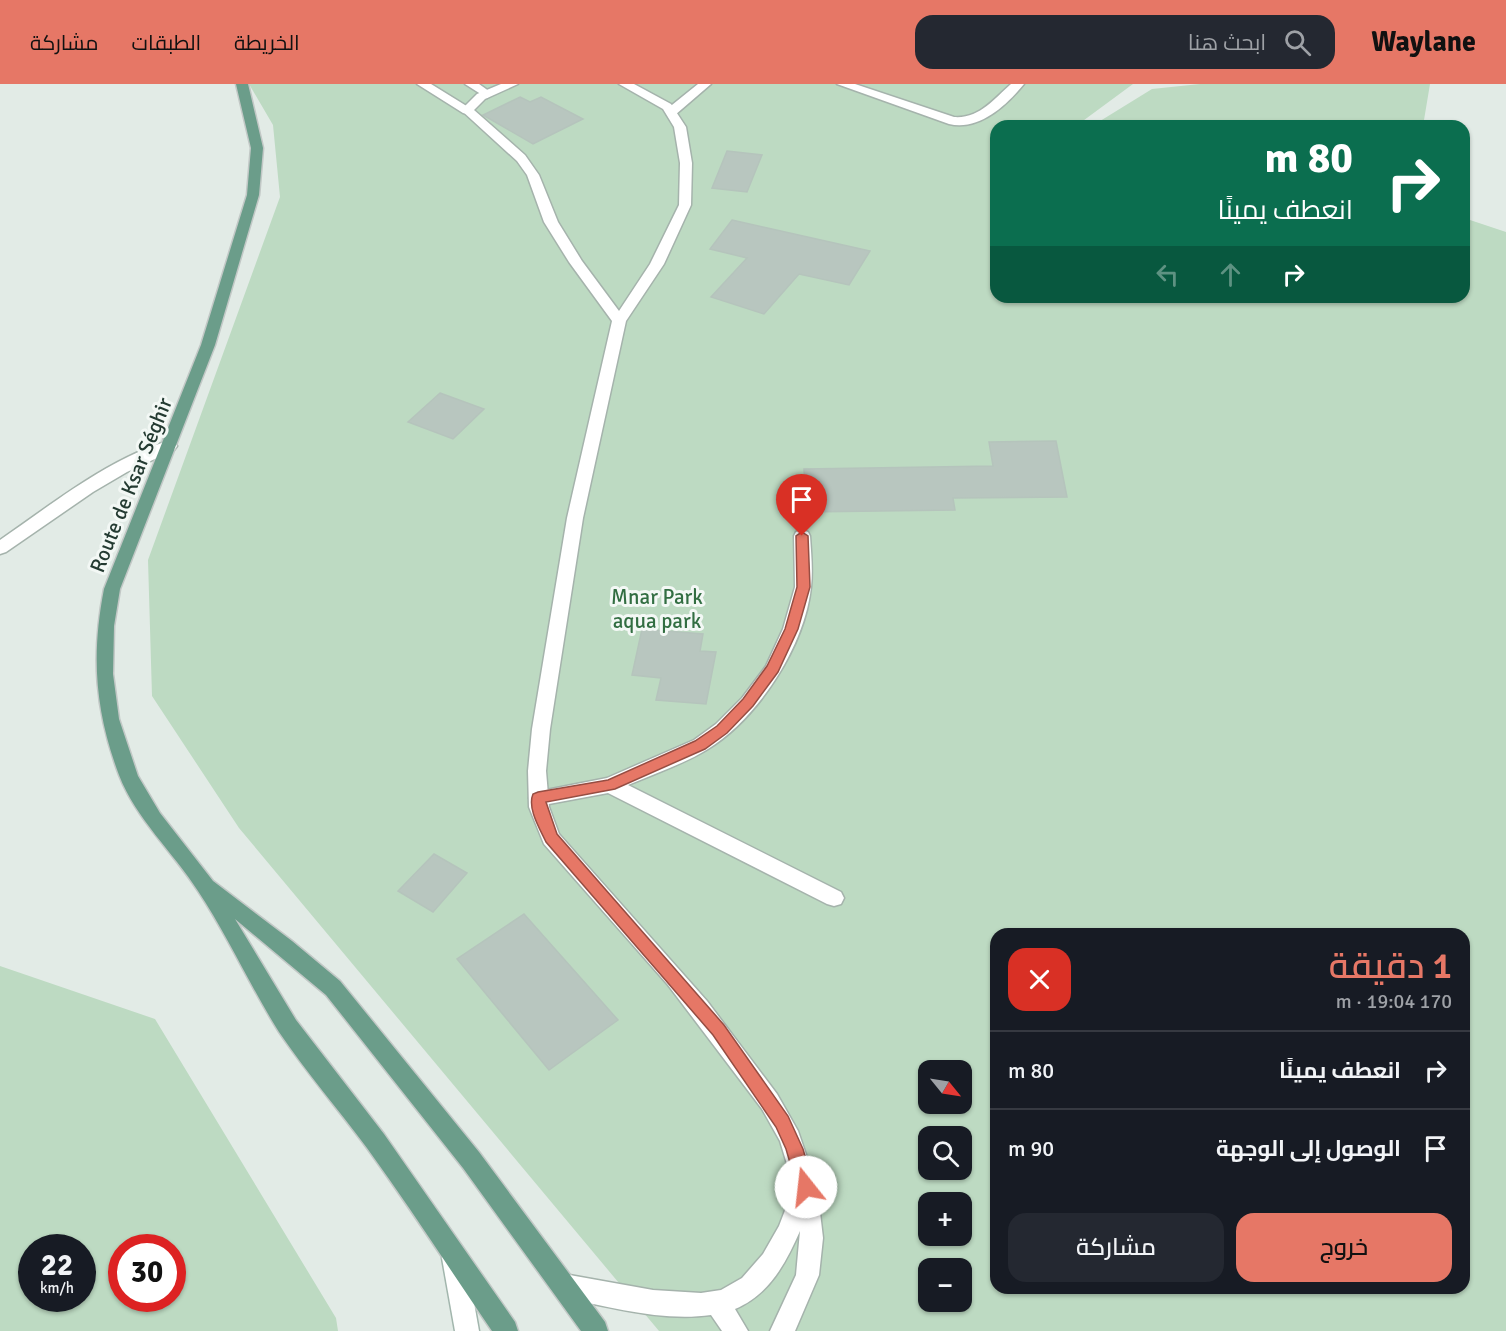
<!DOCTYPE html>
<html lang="ar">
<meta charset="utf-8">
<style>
body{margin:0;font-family:Signika,Cairo,sans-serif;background:#242831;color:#f1f3f6;direction:rtl;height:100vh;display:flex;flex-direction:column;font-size:22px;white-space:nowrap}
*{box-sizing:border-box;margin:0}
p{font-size:20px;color:#9ea1a6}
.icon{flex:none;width:33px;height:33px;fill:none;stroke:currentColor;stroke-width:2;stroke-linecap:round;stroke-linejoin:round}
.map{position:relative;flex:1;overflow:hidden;direction:ltr}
.side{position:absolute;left:990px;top:844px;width:480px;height:366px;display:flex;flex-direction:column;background:#171b24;border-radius:18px;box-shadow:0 2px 4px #0004;direction:rtl}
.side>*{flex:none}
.top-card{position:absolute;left:990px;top:36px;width:480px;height:183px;border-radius:18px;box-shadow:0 2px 4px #0004;direction:rtl;background:#0b6e4f;color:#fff;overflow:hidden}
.needle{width:39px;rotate:120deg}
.buttons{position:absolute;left:918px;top:976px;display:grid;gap:12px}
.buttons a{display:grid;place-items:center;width:54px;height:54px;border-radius:12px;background:#171b24;box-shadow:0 2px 4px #0004;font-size:30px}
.speed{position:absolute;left:18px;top:1150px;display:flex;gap:12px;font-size:30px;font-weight:700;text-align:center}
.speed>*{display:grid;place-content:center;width:78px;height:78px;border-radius:50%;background:#171b24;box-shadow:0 2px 4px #0004;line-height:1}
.speed small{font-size:15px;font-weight:400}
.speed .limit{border:9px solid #d22;background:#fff;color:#111}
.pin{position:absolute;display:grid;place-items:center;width:51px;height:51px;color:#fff;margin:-62px -26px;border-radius:50% 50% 50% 0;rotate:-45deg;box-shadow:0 0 6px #0007}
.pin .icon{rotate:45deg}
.me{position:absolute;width:66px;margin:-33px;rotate:344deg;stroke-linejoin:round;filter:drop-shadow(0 0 4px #0008)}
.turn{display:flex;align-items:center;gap:21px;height:126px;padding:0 18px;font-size:27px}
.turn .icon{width:78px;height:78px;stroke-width:2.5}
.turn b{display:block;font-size:42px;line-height:51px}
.lanes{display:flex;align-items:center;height:57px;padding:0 18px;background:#0003;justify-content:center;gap:30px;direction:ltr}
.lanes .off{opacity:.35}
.round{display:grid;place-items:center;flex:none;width:63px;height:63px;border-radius:18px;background:#242831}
.headline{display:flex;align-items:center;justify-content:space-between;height:102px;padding:0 18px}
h1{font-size:36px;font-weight:600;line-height:45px;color:#e67766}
.button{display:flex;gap:12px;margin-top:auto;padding:12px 18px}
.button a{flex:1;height:69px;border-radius:18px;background:#e67766;color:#111;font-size:24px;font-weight:600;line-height:69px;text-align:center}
.button a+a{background:#242831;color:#f1f3f6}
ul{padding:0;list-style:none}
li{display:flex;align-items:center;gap:18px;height:78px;padding:0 18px;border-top:2px solid #363941}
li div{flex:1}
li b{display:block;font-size:22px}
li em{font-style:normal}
header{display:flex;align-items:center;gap:36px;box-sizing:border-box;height:84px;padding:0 30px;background:#e67766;color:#111}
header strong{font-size:28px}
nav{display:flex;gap:33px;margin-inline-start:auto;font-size:21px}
.search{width:420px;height:54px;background:#242831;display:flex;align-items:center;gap:15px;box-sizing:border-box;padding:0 21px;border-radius:18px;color:#9ea1a6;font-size:22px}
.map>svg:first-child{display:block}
.green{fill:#bddac2;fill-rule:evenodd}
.building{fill:#b8c6bf;stroke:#b5c4bc;stroke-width:1.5}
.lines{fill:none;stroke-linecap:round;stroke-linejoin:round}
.lane-casing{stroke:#a5b3ac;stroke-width:3}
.street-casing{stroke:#a5b3ac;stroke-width:3}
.secondary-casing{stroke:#a2b6ad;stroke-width:3}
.primary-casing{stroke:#c2c8c6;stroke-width:3}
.lane{fill:#fff;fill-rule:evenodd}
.street{fill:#fff;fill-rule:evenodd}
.secondary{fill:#fff;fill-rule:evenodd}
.primary{fill:#6b9d8a;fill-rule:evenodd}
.route{fill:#e67766;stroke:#964d42;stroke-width:1.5}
.labels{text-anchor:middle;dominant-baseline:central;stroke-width:6;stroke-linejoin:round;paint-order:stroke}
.street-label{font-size:21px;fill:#243b32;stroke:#f3f8f5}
.park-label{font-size:21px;fill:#326e42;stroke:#f3f8f5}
</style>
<header>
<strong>Waylane</strong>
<div class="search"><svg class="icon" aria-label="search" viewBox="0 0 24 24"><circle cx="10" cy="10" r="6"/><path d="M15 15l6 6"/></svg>ابحث هنا</div>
<nav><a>الخريطة</a><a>الطبقات</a><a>مشاركة</a></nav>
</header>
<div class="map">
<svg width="1506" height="1247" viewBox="0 0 1506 1247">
<rect width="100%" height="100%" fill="#e2ebe6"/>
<!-- green -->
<path class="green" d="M249,0h884l-57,42h-80v171h468v-79l42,14v1099h-847l-420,-503 -87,-132 -4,-136 132,-363 -7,-72zM996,850h468v354h-468zM928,987h34v33h-34zM928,1053h34v33h-34zM928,1119h34v33h-34zM928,1185h34v33h-34z
M1200,0h230l-7,42h-331l60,-37z
M0,882l155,53 181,299 2,13h-338zM32,1164h50v51h-50zM122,1164h50v51h-50z"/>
<!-- building -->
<path class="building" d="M520,13l10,5 11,-5 42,22 -50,25 -50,-29z
M727,67l35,4 -15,37 -35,-4z
M732,136l138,31 -21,34 -50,-11 -35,40 -53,-17 36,-39 -37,-9z
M440,309l44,16 -31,30 -45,-17z
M1056,357l11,56 -114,1 2,12 -149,2 -2,-43 189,-3 -4,-24z
M642,545l61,5 -3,17 16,1 -10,52 -50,-4 5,-22 -29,-3z
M434,770l33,19 -34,39 -35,-21z
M524,830l94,106 -69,50 -92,-111z"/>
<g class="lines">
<defs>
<path id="lane" d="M417,0h14l42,26 -6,4 -4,-1z
M465,0h14l14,10 -6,4z
M698,0h13l-36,31h-8v-6z
M837,0h18l99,33c25,2 40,-18 57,-33h13c-18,22 -45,47 -75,40z
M802,446l6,2 2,4c1,16 3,34 1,51 -6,59 -53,131 -103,162 -24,15 -54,25 -80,36l213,107 3,6 -3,6 -7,2 -7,-2 -219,-111 -70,13 -7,-3 -2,-5 2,-5 76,-15 87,-38 22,-16 26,-26 24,-32 17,-37 12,-42 -1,-51 2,-4z"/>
<path id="street" d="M501,0h17l-33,15 -11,11 51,45 14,20 19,47 24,39 37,50 31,-47 29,-59 1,-42 -6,-36 -11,-18 -44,-25h15l37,20 15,23 6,36 -1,42 -27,59 -38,57 -43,197 -33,211 -4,42 3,36 10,27 148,167 70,93 21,37 19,56 6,51 -4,37 -24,56h-25l26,-56 4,-44c-14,32 -31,64 -65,78l13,22h-26l-11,-16c-48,7 -100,-8 -147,-17l-8,-4 -4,-8 4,-8 8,-4 89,16 48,3 20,-3 21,-12 21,-24 16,-28 15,-39 -14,-46 -18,-32 -94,-124 -124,-141 -15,-37 -1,-36 4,-42 35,-211 45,-197 -43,-59 -25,-40 -17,-47 -10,-14 -56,-51 16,-16z
M169,357l5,1 3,4 -3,4 -47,22 -34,20 -87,60 -6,2v-14c48,-33 112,-84 169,-99z"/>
<path id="secondary" d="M454,1162l8,4 4,8 13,73h-24l-13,-73 4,-8z"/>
<path id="primary" d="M236,0h12l15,64 -4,47 -44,150 -95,244 -6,37 -1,48 6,45 19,57 22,37 53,68 79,60 48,40 139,171 126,170 3,9h-27l-118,-163 -137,-173 -91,-76 61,101 88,114 131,188 3,9h-26c-42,-61 -82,-124 -125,-183 -29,-39 -61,-76 -88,-116 -29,-46 -51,-96 -81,-141 -25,-39 -62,-72 -79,-116 -24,-64 -28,-119 -15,-186l97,-244 46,-150 4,-47z"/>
</defs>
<!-- lane casing -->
<use href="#lane" class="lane-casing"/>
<!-- street casing -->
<use href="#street" class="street-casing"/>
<!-- secondary casing -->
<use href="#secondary" class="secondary-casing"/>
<!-- primary casing -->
<use href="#primary" class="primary-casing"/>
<!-- lane -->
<use href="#lane" class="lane"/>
<!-- street -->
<use href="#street" class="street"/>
<!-- secondary -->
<use href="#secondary" class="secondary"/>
<!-- primary -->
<use href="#primary" class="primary"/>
</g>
<!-- route -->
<path class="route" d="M802,448l6,4 2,51 -12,42 -20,43 -25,34 -26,27 -22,16 -90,40 -69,13 11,32 167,191 64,91 15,33 11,38 -2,6 -6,3 -7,-3 -2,-6 -11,-38 -10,-22 -63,-92 -167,-193c-6,-13 -19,-34 -13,-48l5,-2 70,-12 87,-39 22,-15 26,-27 24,-33 18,-37 12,-42 -1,-51z"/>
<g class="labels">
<!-- street labels -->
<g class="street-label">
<text transform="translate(131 401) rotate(-68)">Route de Ksar Séghir</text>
</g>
<!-- park labels -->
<g class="park-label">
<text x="657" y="513">Mnar Park<tspan x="657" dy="24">aqua park</tspan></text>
</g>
</g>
</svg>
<div class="buttons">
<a><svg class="needle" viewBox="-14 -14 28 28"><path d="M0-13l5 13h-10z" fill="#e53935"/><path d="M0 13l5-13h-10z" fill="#9ea1a6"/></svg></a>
<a><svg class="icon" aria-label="search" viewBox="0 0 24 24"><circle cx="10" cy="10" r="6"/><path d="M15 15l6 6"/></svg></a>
<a>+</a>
<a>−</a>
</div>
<div class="speed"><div>22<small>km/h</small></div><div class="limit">30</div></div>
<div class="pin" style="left:802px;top:452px;background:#d93025"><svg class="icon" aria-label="arrive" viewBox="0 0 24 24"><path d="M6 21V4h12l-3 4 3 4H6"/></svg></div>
<svg class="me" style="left:806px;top:1103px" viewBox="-20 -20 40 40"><circle r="19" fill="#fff"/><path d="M0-13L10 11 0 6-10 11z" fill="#e67766"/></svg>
<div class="top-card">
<div class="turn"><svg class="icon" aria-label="right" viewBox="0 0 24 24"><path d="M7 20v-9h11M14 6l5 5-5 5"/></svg><div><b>80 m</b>انعطف يمينًا</div></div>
<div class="lanes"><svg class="icon off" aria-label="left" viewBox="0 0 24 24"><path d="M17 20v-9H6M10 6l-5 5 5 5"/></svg><svg class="icon off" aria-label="ahead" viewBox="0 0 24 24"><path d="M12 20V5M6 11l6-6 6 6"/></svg><svg class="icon" aria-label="right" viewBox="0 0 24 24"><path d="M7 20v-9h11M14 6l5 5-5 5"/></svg></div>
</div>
<section class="side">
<div class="headline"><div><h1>1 دقيقة</h1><p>170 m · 19:04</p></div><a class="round" style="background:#d93025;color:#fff"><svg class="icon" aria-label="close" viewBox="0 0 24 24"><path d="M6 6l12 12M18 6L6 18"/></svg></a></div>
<ul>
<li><svg class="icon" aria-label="right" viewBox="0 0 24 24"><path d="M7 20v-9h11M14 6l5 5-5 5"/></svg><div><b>انعطف يمينًا</b></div><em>80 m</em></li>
<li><svg class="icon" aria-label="arrive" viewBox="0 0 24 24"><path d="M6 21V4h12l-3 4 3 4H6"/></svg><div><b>الوصول إلى الوجهة</b></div><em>90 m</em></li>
</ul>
<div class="button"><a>خروج</a><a>مشاركة</a></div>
</section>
</div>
